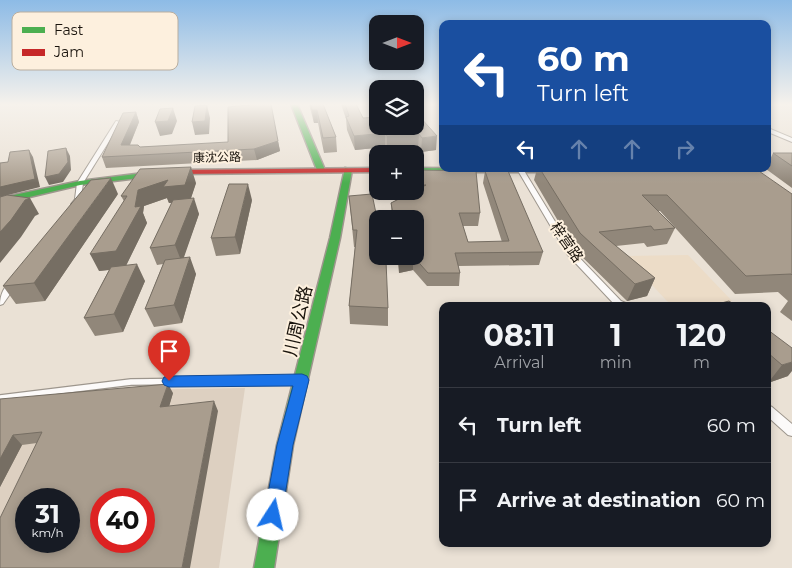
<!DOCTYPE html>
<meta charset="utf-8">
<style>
body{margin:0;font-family:Montserrat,"Noto Sans SC",sans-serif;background:#20242c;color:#f1f3f6;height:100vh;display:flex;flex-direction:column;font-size:19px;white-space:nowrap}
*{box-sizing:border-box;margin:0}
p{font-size:16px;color:#9ea1a6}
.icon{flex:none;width:28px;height:28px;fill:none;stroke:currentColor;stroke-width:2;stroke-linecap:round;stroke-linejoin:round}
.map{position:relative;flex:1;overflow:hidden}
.side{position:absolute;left:439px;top:302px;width:332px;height:245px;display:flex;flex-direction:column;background:#171b24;border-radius:10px;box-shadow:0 2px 8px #0003}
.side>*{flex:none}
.guide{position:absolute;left:439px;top:20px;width:332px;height:152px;border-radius:10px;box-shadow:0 2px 8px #0003;background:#1a4fa0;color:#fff;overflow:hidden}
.needle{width:32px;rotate:90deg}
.tools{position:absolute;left:369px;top:15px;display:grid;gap:10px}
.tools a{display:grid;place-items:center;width:55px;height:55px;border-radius:10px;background:#171b24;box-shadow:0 2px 8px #0003;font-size:25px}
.speed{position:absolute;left:15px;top:488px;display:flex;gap:10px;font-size:25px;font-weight:700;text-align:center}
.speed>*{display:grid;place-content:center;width:65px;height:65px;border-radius:50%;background:#171b24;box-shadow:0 2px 8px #0003;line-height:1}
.speed small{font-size:12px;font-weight:400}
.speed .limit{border:8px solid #d22;background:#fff;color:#111}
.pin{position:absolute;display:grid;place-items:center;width:42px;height:42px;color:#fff;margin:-51px -21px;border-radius:50% 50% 50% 0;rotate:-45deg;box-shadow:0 0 5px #0007}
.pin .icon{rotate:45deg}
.me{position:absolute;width:55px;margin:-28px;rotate:10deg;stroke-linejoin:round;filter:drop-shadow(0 0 4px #0008)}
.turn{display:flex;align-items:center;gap:18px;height:105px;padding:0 15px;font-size:22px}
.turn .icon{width:65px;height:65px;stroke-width:2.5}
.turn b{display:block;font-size:35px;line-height:42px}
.lanes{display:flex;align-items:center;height:48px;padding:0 15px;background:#0003;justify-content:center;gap:25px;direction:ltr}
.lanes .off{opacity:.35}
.eta{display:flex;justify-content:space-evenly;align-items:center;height:85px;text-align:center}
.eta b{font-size:30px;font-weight:700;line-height:35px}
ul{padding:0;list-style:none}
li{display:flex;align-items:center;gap:15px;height:75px;padding:0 15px;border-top:1px solid #363941}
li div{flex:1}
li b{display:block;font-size:19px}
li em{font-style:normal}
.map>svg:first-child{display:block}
.commercial{fill:#ddd0c1;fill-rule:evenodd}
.built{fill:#ecdcc7}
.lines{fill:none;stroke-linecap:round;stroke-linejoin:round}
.lane-casing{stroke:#9d968d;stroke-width:8}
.street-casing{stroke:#9d968d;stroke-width:2}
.fast-casing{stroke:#9d968d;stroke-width:3}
.jam-casing{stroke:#9d968d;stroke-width:3}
.lane{stroke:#fcfaf9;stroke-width:5.5}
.street{fill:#fcfaf9;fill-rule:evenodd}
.fast{fill:#4caf50;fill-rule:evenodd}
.jam{fill:#c62828;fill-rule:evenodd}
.wall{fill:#91877a}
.shaded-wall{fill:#766e63}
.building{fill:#a99d8e;stroke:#766e63;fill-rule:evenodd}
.route{fill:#1a73e8;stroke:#114b97}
.labels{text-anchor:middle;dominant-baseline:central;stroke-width:4;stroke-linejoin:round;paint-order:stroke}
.far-street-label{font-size:12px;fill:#19130c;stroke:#fdf0de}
.street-label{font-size:15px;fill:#19130c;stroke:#fdf0de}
.near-street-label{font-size:18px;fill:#19130c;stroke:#fdf0de}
.key{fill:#fdf0de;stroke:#b9ae9f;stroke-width:1}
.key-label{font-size:14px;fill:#19130c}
</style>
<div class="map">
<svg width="792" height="568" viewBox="0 0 792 568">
<rect width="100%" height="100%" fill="#eae1d5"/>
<!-- commercial -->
<path class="commercial" d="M245,388l-26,180h-219v-164l122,-14zM26,499h43v42h-43zM101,499h43v42h-43z"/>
<!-- built -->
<path class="built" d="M688,255l44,46 -56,5 -9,-5 -42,-45z"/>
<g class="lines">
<defs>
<path id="lane" d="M0,398l131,-16 167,-2"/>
<path id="street" d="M116,121l5,1 -38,61 -2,16 -5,6h-4l-1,-1 4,-5 2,-16z
M768,128l24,10v4l-24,-10z
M517,169h6l50,82 48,50 7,3 1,2 -14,-1 -48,-51z
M13,281l4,3 -14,20 -3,1c0,-10 4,-20 13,-24z
M768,405l4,2 20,17v12l-4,-1 -20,-18z"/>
<path id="fast" d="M291,104h6l28,66 -1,2 -7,-2z
M345,168l7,2 -12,68 -47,207 -19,123h-20l23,-123 53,-207z
M415,168l140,1 1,1 -4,2h-137z
M152,172h3v4l-75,9 -80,19v-6l80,-17z"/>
<path id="jam" d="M378,168v4l-203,2 -4,-2 4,-2z"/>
</defs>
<!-- lane casing -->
<use href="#lane" class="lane-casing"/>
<!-- street casing -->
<use href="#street" class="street-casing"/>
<!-- fast casing -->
<use href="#fast" class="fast-casing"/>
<!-- jam casing -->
<use href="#jam" class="jam-casing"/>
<!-- lane -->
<use href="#lane" class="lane"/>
<!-- street -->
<use href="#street" class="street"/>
<!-- fast -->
<use href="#fast" class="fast"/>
<!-- jam -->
<use href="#jam" class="jam"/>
</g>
<!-- wall -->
<path class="wall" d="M309,104h14l13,33 1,15 -13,1 -6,-30h-4z
M341,104h15l7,14 52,8 21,24 -15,2 -3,-4 -31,3 -2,-4 -30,3 -8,-20 -1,-11z
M373,104h5v10z
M136,112l3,10 -9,23 10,2 138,-6 2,10 -23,9 -151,8 -4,-11z
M773,153h19v35l-26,-19h2v-5z
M537,169l255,25v127l-12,-9 8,-11 -10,-9 -43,2 -75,-83h-2l17,17 -8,16 -20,3 -3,-4 -28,3 39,32 -8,18 -20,5 -52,-51 -41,-70z
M415,170l65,43 -2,13h-15l5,16h34l-19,-59 2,-12 58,81 -4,13 -81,1 2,7 -1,13h-32l-14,-16 -14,3 -2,-17h18v-37h-23l-1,-16 11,-6h-4v-6h17z
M196,183l-5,15 8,16 -16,44 13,16 -14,49 -28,4 -9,-18 18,-45 -6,1 -7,-17 22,-45h-3l-2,-5 -23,8 -1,7 4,10 -21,42 19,16 -22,51 -28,4 -11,-18 25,-48 -10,1 25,-70 -3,-5z
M118,194l-73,107 -29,3 -13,-18z
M349,196l39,112v18l-38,-2 -1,-18 6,-59h-1z
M252,200l-12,54 -24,2 -5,-18z
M768,330l20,46 -20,7z
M173,393l-4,13 49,5 -181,32 -15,2 -22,42v-88z"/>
<!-- shaded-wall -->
<path class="shaded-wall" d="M207,105l3,13 -1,16 -14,1 -3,-13z
M173,108l4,13 -5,13 -12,2 -5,-14z
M312,110h5l1,13h-4z
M136,112l3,10 -14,34 -4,-11z
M385,133v14l-30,3 -1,-14z
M419,134l-1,14 -31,3v-15z
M437,136l-1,14 -15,2 1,-14z
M278,141l2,10 -23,9 -3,-11z
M66,148l4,8 1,14 -8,12 -14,3 -4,-8z
M29,150l4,7 7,30 -40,10v-10z
M191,167l5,16 -6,18 -21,2 -2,-5 -23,8 -1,7 4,10 -22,45 -26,3 -9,-17 45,-47 3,-17z
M111,178l7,16 -73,107 -11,-18z
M248,184l4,16 -12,54 -5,-17z
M30,198l9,16 -4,2 -14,21 -21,26v-31l25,-32z
M194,198l5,16 -17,49 -7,-18z
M413,256v14l-14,3v-13z
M190,257l6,17 -14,49 -8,-18z
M137,264l8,17 -22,51 -9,-18z
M655,278l-8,18 -20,5 8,-17z
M792,362v9l-4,5 -20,7 14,-18z
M168,384l5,9 -7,24 -6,-10z
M214,401l4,10 -28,157h-8z
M13,435l9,10 -22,42v-28z"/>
<!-- building -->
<path class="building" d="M260,104h11l7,37 -24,8 -152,8 21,-44 13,-1 -15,33h17l2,2 88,-5v-35z
M311,104h12l13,33 -13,1 -6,-28h-5z
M345,104h11l7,14 15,-1v9h37v-9h5l17,19 -15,2 -3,-4 -32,2 -2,-3 -31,3 -8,-19 3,-1z
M207,105l-2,16 -13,1 3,-16z
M173,108l-5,13 -13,1 5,-13z
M66,148l2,14 -9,12 -14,3 3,-26z
M29,150l6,29 -35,8v-24l8,-1 2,-10z
M773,153h19v13z
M191,167l-6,18 -22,2 5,-7 -30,10 -3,17 6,-1 -25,45 -26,3 37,-58h-6l19,-27z
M540,169h216l36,25v81l-1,-1 -45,2 -79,-81h-25l33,33 -21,2 -3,-4 -52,6 56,46 -20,6 -55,-51z
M415,170l61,1 4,42h-21l9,29 41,-1 -24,-70h23l35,81 -88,1 5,20h-32l-15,-17 -14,4v-4h16v-37h-21l-3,-16 35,-18h-11z
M111,178l-77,105 -31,3 88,-106z
M229,184h19l-13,53 -24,1z
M372,194l6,29v33h7l1,5 2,47 -39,-2 8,-76h-4l-4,-34z
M7,195l23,3 -5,2 -14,20 -11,12v-35z
M194,198l-19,47 -25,3 23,-48z
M190,257l-16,48 -29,4 20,-49z
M137,264l-23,50 -30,4 27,-51z
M729,301l7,5h-26z
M768,330l24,18v14l-10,3 -14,-12z
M168,384l-8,23 54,-6 -32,167h-182v-50l42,-86 -29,3 -13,24v-60zM26,499h43v42h-43zM101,499h43v42h-43z"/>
<!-- sky -->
<linearGradient id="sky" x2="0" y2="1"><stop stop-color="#8dbbe6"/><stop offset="0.57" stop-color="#f6f2ec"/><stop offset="1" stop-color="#f6f2ec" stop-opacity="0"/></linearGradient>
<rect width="792" height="183" fill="url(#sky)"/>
<!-- route -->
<path class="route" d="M302,374l5,2 2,4 -16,65 -11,70 -3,7 -6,2 -7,-2 -2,-7 13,-70 16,-59 -124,1 -5,-2 -2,-4 2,-4 5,-1z"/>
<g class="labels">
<!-- far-street labels -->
<g class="far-street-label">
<text transform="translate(217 157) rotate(-1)">康沈公路</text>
</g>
<!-- street labels -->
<g class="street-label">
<text transform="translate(567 242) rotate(55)">梓营路</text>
</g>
<!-- near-street labels -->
<g class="near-street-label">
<text transform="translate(298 321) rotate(-77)">川周公路</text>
</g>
</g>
<!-- legend -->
<rect x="12" y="12" width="166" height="58" rx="8" class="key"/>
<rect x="22" y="27" width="23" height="6" fill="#4caf50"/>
<rect x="22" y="49" width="23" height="7" fill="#c62828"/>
<g class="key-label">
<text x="54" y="35">Fast</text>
<text x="54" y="57">Jam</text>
</g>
</svg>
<div class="tools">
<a><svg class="needle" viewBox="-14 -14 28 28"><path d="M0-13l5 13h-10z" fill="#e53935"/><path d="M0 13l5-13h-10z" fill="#9ea1a6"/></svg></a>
<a><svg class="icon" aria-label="layers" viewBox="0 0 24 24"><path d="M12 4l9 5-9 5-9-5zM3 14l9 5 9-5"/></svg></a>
<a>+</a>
<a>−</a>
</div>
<div class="speed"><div>31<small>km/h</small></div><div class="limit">40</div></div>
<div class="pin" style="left:169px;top:381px;background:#d93025"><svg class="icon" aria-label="arrive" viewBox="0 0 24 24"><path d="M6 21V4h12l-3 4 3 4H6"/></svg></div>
<svg class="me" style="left:273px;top:515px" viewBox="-20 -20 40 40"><circle r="19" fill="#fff"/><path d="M0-13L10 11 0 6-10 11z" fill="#1a73e8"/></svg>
<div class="guide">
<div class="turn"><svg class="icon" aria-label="left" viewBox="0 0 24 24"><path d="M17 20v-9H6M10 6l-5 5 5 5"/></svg><div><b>60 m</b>Turn left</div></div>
<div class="lanes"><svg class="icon" aria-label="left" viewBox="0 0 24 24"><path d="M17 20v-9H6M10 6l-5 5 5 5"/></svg><svg class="icon off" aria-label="ahead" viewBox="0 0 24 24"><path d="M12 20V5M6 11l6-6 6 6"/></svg><svg class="icon off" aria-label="ahead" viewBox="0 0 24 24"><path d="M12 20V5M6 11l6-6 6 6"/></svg><svg class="icon off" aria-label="right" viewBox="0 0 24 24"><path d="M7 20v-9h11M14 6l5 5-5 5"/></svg></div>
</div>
<section class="side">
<div class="eta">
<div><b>08:11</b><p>Arrival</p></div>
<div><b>1</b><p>min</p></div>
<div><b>120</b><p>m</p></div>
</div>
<ul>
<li><svg class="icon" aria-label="left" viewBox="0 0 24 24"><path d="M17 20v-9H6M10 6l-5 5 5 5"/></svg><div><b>Turn left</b></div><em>60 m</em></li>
<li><svg class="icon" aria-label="arrive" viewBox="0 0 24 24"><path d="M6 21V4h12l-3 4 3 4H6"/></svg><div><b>Arrive at destination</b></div><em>60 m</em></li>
</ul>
</section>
</div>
